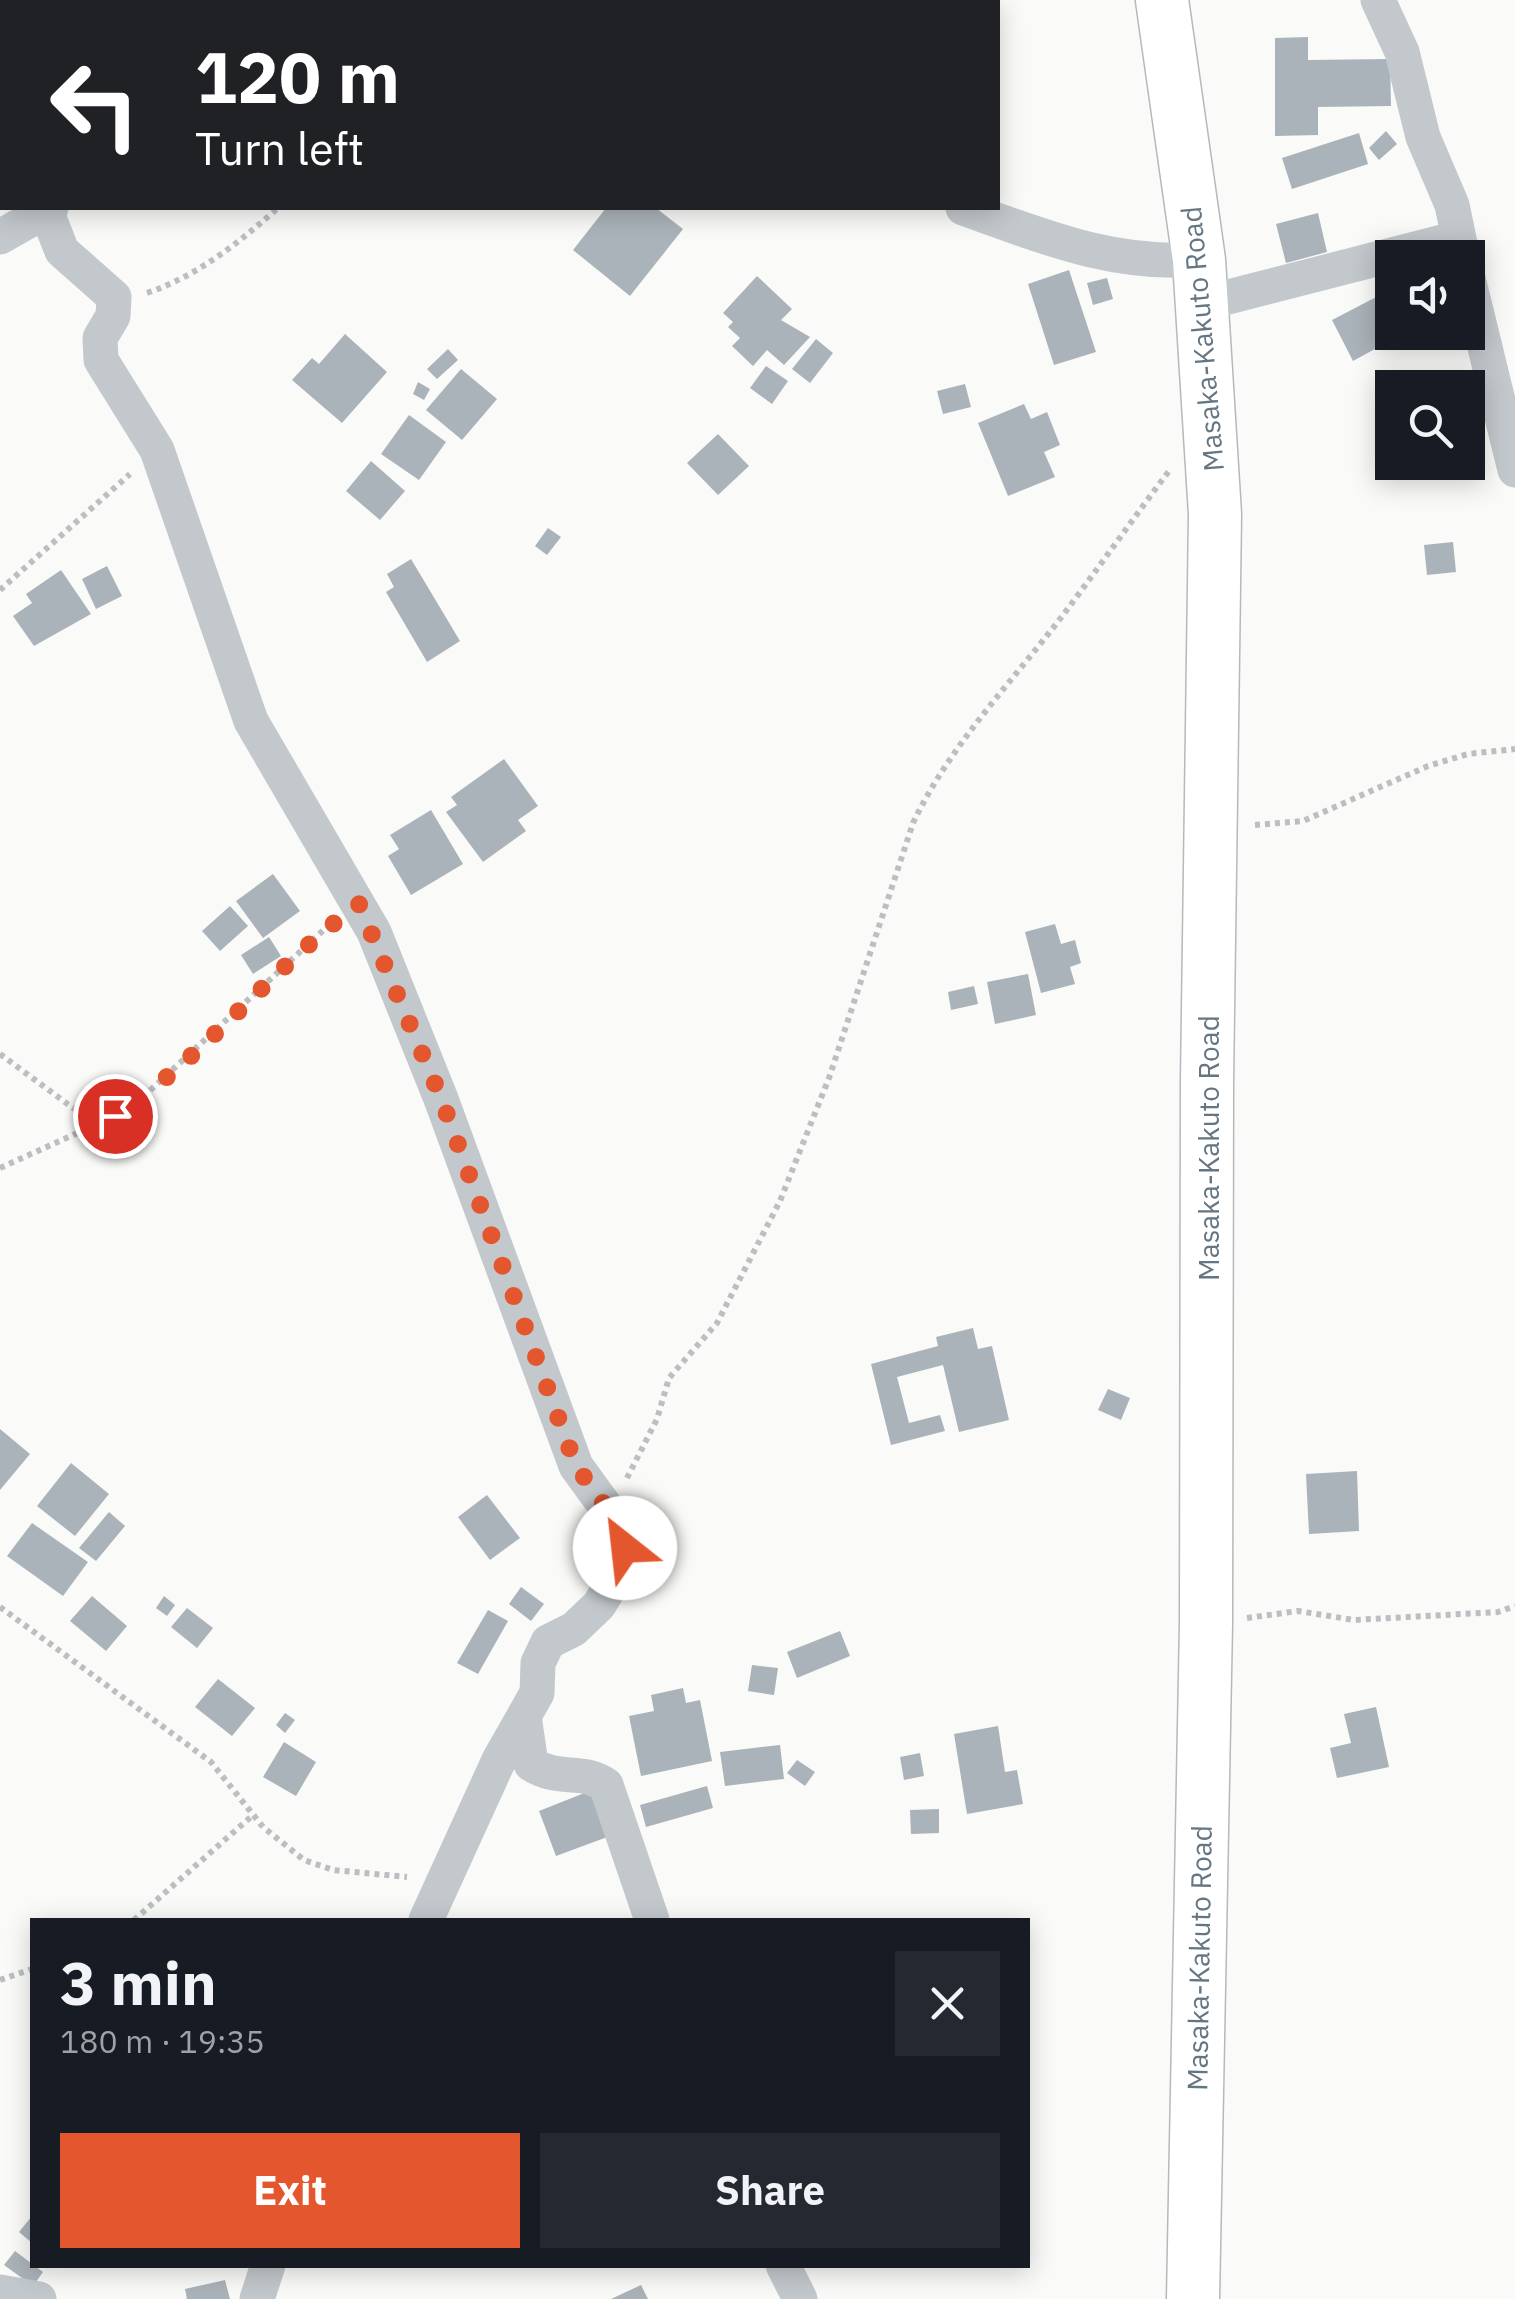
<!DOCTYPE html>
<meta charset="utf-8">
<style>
body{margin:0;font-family:"IBM Plex Sans",sans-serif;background:#242831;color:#f1f3f6;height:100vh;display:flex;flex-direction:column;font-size:38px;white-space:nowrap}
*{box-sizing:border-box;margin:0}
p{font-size:32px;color:#9ea1a6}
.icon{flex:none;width:55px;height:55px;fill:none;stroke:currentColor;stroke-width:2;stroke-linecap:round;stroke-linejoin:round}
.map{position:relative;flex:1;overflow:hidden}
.sheet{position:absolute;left:30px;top:1918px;width:1000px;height:350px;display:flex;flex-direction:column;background:#171b24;border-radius:0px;box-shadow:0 5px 25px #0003}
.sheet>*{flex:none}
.hud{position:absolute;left:0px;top:0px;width:1000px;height:210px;box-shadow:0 5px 25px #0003;background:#202124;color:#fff;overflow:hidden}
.controls{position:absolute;left:1375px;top:240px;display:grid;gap:20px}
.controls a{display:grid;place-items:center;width:110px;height:110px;border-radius:0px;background:#171b24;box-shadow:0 5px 25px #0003;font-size:50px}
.pin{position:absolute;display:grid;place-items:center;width:85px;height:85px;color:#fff;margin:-42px;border:5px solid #fff;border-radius:50%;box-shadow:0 2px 10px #0007}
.me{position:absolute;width:110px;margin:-55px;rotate:331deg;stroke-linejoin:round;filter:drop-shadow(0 0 8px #0008)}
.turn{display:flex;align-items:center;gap:35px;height:210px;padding:0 30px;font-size:45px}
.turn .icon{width:130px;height:130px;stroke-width:2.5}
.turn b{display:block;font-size:70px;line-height:85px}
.round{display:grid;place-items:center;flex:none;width:105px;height:105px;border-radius:0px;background:#242831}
.summary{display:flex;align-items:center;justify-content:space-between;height:170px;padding:0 30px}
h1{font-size:60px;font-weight:700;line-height:75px}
.button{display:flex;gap:20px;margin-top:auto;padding:20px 30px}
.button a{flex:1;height:115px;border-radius:0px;background:#e4572e;color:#fff;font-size:40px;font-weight:700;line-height:115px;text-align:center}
.button a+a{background:#242831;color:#f1f3f6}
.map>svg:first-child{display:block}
.building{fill:#aab3b9}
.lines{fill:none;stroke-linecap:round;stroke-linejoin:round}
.highway-casing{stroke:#b4b9bd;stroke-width:55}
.path{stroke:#bbbfc2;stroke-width:6;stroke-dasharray:5 5;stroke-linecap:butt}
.minor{stroke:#c3c8cc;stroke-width:35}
.highway{stroke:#fff;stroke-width:52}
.route{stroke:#e4572e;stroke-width:18;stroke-dasharray:0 32.4}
.labels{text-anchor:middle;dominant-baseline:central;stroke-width:10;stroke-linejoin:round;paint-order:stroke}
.street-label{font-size:28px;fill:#657683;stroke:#fff}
</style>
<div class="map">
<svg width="1515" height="2299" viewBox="0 0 1515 2299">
<rect width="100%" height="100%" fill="#fafaf8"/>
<!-- building -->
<path class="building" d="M1308,37v23l82,-1 1,47 -73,1v28l-43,1v-98z
M1386,131l11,13 -18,16 -10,-12z
M1359,133l9,31 -76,25 -10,-31z
M606,208h50l27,21 -53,67 -57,-46z
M1318,213l9,39 -41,11 -10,-39z
M1069,270l27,82 -42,13 -26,-81z
M757,276l35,33 -11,11 29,17 -26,28 -17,-15 -14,16 -21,-20 8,-8 -12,-11 5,-5 -10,-9z
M1107,278l6,21 -20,6 -6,-22z
M1382,294l10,21v17h14l-53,29 -21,-41z
M345,334l42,38 -45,51 -50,-43 20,-22 7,6z
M816,339l17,14 -23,30 -18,-14z
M448,349l10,11 -21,19 -10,-10z
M766,366l22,15 -16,23 -22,-16z
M461,369l36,30 -35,41 -36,-30z
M418,382l12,7 -6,11 -11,-6z
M965,384l6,23 -28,7 -6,-23z
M1024,404l7,15 16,-7 13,33 -16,7 11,25 -47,19 -30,-73z
M409,415l37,27 -27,38 -38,-26z
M718,434l31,32 -31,29 -31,-32z
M371,461l34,30 -25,29 -34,-29z
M548,528l13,9 -14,18 -12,-9z
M1453,542l3,30 -29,3 -3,-30z
M411,559l49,82 -33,21 -41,-70 8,-5 -7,-13z
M107,566l15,30 -26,13 -14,-30z
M61,570l30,44 -57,32 -21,-30 19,-13 -6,-9z
M504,759l34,47 -20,14 8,11 -43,31 -37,-50 11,-7 -6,-8z
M431,810l32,54 -52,31 -23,-39 11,-7 -9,-14z
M273,874l27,37 -37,27 -27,-37z
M230,906l18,20 -28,25 -18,-20z
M1055,924l6,20 14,-4 6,23 -11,4 5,17 -34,9 -16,-61z
M269,937l12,19 -28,18 -12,-19z
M1028,974l8,41 -41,9 -8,-42z
M974,986l4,18 -27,6 -3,-18z
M973,1328l5,21 14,-3 17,74 -50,12 -16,-67 -46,12 12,46 31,-8 5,16 -54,14 -20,-81 67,-18 -2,-9z
M1108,1389l22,9 -9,22 -23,-10z
M0,1429l30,25 -30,36z
M71,1463l38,31 -34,42 -38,-30z
M1357,1471l2,60 -50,3 -3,-60z
M487,1495l33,43 -30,22 -32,-43z
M109,1512l16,14 -29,35 -17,-13z
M32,1523l56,39 -25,34 -56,-40z
M521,1587l23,17 -13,17 -22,-17z
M92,1596l35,30 -21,25 -36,-30z
M164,1596l11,9 -8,11 -11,-8z
M187,1608l26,20 -16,20 -26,-21z
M488,1610l20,11 -30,53 -21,-11z
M840,1631l10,25 -53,22 -10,-26z
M752,1665l26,3 -4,27 -26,-4z
M218,1679l37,29 -23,28 -37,-29z
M683,1688l3,15 14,-3 12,61 -71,15 -12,-60 25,-5 -3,-16z
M1376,1707l13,60 -52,11 -7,-30 21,-5 -7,-29z
M285,1713l10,7 -10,13 -9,-8z
M998,1726l7,46 12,-2 6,34 -56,10 -13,-80z
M284,1742l32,20 -20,34 -33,-19z
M780,1745l4,34 -59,7 -5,-34z
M920,1753l4,23 -20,4 -4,-23z
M797,1760l18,12 -10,14 -18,-13z
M707,1786l6,22 -67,19 -6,-22z
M592,1790l18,46 -54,20 -17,-45z
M939,1809v24l-28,1 -1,-24z
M32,2216v27l-13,-11z
M15,2251l28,21 -10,14 -29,-21z
M225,2280l5,19h-43l-2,-10z
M641,2285l7,14h-37z"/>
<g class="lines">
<defs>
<path id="highway" d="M1162,0l37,260 16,254 -8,568 -1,541 -13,676"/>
</defs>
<!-- highway casing -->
<use href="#highway" class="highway-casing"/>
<!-- path -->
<path class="path" d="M147,293c52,-18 90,-49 131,-85
M0,590l130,-116
M1255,825l48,-4 125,-55 40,-12 47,-5
M0,1054l73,54 42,8
M0,1168l115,-52 29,-20 185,-171
M627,1478l30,-59 12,-41 48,-55 63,-122 49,-123 84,-255c36,-76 96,-138 147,-204 37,-49 72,-99 109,-148
M0,1607l211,155 52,65 41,33 29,10 74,7
M1247,1618l51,-7 56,9 144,-8 17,-6
M134,1920l119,-105
M0,1980l32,-11"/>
<!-- minor -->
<path class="minor" d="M323,0l12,2
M1378,0l24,52 21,85 29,68 11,53
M165,2l2,-2
M0,116l2,5
M45,208l17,43 52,46 -1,19 -13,22 1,22 56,90 94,271 123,211 67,167 135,367 40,55 9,26 -9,30 -17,28 -25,24 -26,13 -10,21 -1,30 -38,67 -73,160
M963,208c82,29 147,57 236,52
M0,237l51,-29
M1468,278l47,192
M1201,304l257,-66
M524,1716l7,48c28,18 50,4 75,21l46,135
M783,2265l17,34
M0,2292l39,7
M257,2299l11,-34"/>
<!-- highway -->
<use href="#highway" class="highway"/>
</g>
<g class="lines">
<!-- route -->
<path class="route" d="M115,1116c91,-60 156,-148 244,-212l82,194 135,368 40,55 9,27"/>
</g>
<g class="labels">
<!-- street labels -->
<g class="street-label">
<text transform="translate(1202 339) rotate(-95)">Masaka-Kakuto Road</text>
<text transform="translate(1208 1148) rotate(-90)">Masaka-Kakuto Road</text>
<text transform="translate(1199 1958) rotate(-89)">Masaka-Kakuto Road</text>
</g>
</g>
</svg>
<div class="controls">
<a><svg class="icon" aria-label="sound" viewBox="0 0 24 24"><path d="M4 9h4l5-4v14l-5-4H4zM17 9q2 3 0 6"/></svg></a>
<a><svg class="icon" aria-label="search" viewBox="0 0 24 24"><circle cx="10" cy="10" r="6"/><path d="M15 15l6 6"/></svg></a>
</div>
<div class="pin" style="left:115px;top:1116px;background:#d93025"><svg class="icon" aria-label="arrive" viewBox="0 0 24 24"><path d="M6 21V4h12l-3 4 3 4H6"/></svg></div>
<svg class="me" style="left:625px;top:1548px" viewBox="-20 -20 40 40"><circle r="19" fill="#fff"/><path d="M0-13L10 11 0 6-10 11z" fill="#e4572e"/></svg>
<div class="hud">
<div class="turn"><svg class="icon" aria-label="left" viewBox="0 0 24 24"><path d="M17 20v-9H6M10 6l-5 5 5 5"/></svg><div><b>120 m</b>Turn left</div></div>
</div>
<section class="sheet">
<div class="summary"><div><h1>3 min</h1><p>180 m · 19:35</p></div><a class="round"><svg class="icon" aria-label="close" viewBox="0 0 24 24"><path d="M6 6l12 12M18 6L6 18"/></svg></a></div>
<div class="button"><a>Exit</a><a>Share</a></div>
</section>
</div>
